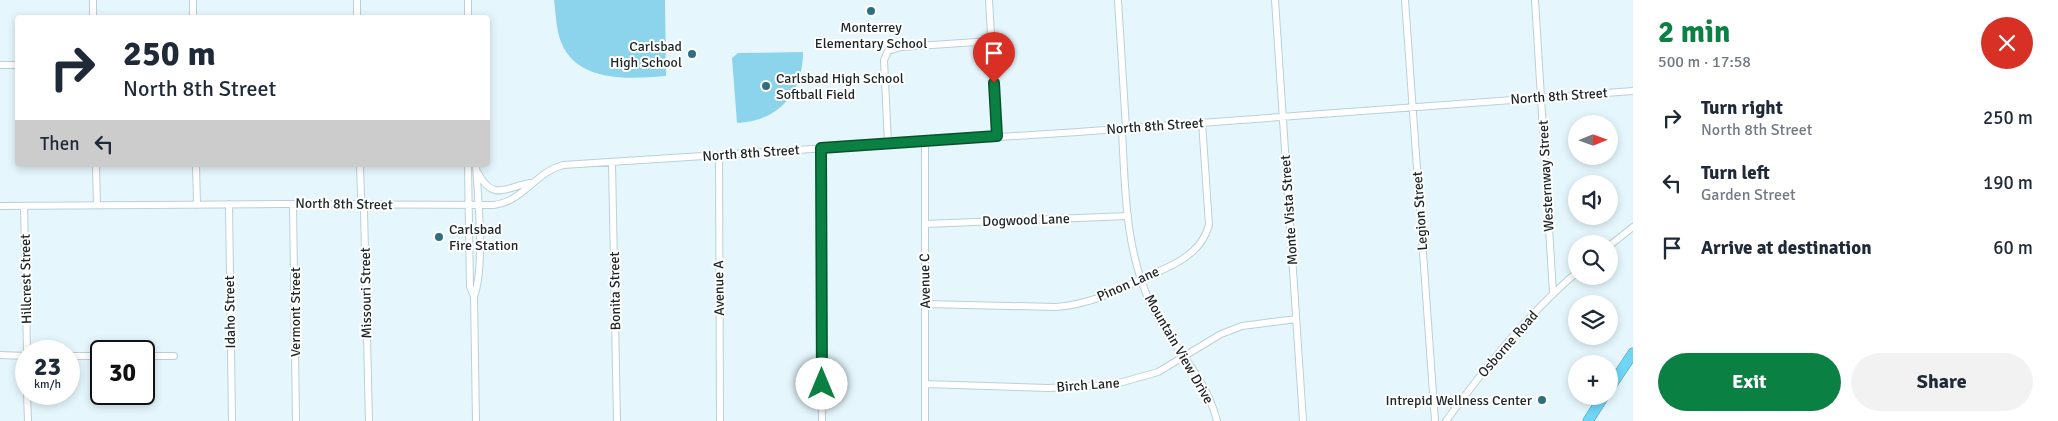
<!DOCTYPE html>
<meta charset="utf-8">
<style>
body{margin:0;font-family:Signika,sans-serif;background:#f2f2f3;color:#1f2937;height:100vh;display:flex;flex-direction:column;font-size:19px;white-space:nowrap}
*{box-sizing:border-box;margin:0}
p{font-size:16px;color:#747a83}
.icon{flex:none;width:28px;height:28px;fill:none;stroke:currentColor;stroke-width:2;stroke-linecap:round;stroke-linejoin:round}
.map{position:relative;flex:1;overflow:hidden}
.details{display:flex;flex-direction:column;background:#fff;width:425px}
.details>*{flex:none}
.guide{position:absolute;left:15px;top:15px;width:475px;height:152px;border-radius:5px;box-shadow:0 2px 8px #0003;background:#fff;color:#1f2937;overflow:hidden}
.needle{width:32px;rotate:89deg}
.fabs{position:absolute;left:1568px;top:115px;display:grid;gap:10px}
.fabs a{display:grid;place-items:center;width:50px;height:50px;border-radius:50%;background:#fff;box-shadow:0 2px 8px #0003;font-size:25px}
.speed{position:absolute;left:15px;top:340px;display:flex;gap:10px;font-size:25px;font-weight:700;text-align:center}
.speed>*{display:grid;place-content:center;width:65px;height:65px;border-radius:50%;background:#fff;box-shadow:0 2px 8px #0003;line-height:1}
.speed small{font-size:12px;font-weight:400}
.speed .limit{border:2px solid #111;border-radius:8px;background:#fff;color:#111}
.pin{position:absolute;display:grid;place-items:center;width:42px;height:42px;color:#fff;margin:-51px -21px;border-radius:50% 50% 50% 0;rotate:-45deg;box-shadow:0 0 5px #0007}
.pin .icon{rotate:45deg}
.me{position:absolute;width:55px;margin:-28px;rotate:0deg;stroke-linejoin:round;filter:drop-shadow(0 0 4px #0008)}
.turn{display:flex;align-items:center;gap:18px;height:105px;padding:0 25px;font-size:22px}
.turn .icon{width:65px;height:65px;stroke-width:2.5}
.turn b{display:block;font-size:35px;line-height:42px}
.then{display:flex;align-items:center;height:48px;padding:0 25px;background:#0003;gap:10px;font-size:19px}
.round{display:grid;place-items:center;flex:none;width:52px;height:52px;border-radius:26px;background:#f2f2f3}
.overview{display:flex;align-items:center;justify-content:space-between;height:85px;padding:0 25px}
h1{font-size:30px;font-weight:700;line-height:38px;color:#0b8043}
.button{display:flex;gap:10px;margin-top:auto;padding:10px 25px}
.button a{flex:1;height:58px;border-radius:30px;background:#0b8043;color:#fff;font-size:20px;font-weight:700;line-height:58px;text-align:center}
.button a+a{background:#f2f2f3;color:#1f2937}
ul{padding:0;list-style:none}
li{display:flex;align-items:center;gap:15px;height:65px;padding:0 25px}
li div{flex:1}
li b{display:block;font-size:19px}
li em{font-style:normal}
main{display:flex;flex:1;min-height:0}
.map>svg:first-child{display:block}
.green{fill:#8bd4eb}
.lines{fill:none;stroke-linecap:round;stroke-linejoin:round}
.minor-casing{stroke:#bad0d8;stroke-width:8}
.highway-casing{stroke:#5398ad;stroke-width:11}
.minor{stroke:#fff;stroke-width:6}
.highway{stroke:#70d6f5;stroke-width:10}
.route-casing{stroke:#07532c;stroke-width:12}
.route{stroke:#0b8043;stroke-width:9}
.poi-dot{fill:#2d6f82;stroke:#fff;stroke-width:2}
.labels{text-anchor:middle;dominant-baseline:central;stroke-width:4;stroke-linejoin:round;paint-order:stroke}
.poi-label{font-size:14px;fill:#1c2527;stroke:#fff;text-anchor:end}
.street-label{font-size:14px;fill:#1c2527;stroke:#fff}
</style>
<main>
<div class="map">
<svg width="1633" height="421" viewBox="0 0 1633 421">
<rect width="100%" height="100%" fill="#e5f7fd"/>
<!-- green -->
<path class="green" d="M554,0h111l1,76c-36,3 -89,7 -105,-34 -5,-13 -5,-28 -7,-42z
M803,52c0,41 -24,69 -66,71l-5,-65 6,-5z"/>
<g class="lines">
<defs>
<path id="minor" d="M93,0v18
M193,0v18
M357,0v18
M468,0v18
M989,0l8,136
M1118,0l8,128
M1275,0l28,421
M1405,0l30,421
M1535,0l18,293
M0,65h18
M1122,129c3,60 3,124 31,180 20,39 53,67 64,112
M888,143l-4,-83 4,-9 13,-4 91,-6
M821,148l1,273
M719,155l1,266
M612,162l5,259
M96,165l1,40
M196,165l1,40
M360,165l1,32 3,14 5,210
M468,165l2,122 4,9 2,125
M478,173c15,29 28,14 52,10
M229,204l3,217
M293,204l3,217
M0,206l280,-2 214,1c28,-3 42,-33 69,-40l515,-33 555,-41
M24,206l3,145
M925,224l203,-8
M1609,246l24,-19
M474,296c11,-27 4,-99 2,-131
M925,304l130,3c34,-2 61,-16 91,-30 16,-7 34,-14 47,-26 8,-7 13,-16 16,-26l-7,-103
M0,355l26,1
M69,356h32
M144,356h30
M925,384l123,4 64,-3 46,-13 63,-38 21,-8 54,-7
M27,394l1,27
M925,421v-281
M1446,421c39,-53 80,-105 130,-148"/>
<path id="highway" d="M1609,389l24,-36
M1588,421l16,-25"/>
</defs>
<!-- minor casing -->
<use href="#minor" class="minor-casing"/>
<!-- highway casing -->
<use href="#highway" class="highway-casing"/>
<!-- minor -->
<use href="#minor" class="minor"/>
<!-- highway -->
<use href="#highway" class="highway"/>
</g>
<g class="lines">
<defs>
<path id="route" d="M822,384l-1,-236 176,-12 -3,-53"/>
</defs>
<!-- route casing -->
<use href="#route" class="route-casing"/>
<!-- route -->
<use href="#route" class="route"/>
</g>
<!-- markers -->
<g class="poi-dot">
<circle cx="871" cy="11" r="5"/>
<circle cx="692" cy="54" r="5"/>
<circle cx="766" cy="86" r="5"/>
<circle cx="439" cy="237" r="5"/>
<circle cx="1542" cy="400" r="5"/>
</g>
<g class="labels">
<!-- poi labels -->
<g class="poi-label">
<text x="871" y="27" text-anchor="middle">Monterrey<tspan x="871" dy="16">Elementary School</tspan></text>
<text x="682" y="46">Carlsbad<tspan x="682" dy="16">High School</tspan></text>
<text x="776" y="78" text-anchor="start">Carlsbad High School<tspan x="776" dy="16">Softball Field</tspan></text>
<text x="449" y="229" text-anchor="start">Carlsbad<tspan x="449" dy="16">Fire Station</tspan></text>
<text x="1532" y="400">Intrepid Wellness Center</text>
</g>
<!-- street labels -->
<g class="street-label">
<text transform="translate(1559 96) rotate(-4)">North 8th Street</text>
<text transform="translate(1155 126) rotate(-4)">North 8th Street</text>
<text transform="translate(751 153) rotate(-4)">North 8th Street</text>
<text transform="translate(1546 176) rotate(-93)">Westernway Street</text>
<text transform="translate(344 204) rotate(1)">North 8th Street</text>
<text transform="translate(1289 210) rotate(-94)">Monte Vista Street</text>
<text transform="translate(1420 211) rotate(-94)">Legion Street</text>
<text transform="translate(1026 220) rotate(-2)">Dogwood Lane</text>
<text transform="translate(26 279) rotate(-91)">Hillcrest Street</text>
<text transform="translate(925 281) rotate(-91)">Avenue C</text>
<text transform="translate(1128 284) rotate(-24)">Pinon Lane</text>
<text transform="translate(719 288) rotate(-91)">Avenue A</text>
<text transform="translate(615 291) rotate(-91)">Bonita Street</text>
<text transform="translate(366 293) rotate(-91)">Missouri Street</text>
<text transform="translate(230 312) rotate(-91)">Idaho Street</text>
<text transform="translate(295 312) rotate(-90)">Vermont Street</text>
<text transform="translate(1508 344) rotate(-49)">Osborne Road</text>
<text transform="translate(1179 349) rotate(60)">Mountain View Drive</text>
<text transform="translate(1088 385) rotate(-4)">Birch Lane</text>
</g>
</g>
</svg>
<div class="fabs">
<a><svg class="needle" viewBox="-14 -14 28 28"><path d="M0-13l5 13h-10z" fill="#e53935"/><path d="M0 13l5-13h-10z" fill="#747a83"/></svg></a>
<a><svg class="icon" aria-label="sound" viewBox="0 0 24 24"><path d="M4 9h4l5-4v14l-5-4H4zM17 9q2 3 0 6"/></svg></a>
<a><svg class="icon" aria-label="search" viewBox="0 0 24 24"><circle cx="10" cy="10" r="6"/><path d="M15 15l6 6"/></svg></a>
<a><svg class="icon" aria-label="layers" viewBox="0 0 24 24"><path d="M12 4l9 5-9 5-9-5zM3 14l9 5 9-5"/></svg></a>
<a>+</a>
</div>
<div class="speed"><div>23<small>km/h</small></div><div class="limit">30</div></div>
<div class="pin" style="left:994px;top:83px;background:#d93025"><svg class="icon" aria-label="arrive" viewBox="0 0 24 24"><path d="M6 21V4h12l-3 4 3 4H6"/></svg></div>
<svg class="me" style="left:822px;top:384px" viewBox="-20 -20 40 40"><circle r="19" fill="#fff"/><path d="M0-13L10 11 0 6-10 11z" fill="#0b8043"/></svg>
<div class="guide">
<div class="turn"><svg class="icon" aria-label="right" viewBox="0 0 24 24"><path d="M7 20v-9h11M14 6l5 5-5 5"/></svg><div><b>250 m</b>North 8th Street</div></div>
<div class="then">Then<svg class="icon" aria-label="left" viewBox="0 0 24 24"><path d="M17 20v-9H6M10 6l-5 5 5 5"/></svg></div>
</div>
</div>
<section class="details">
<div class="overview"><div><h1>2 min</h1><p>500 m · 17:58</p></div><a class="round" style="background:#d93025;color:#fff"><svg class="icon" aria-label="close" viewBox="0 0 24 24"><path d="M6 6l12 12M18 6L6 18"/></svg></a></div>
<ul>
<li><svg class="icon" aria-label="right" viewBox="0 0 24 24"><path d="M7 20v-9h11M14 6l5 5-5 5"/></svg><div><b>Turn right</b><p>North 8th Street</p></div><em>250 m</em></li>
<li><svg class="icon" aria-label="left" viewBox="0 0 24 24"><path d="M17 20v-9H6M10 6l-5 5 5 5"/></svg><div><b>Turn left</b><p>Garden Street</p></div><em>190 m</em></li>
<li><svg class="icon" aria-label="arrive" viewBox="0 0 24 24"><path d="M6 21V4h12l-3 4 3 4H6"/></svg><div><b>Arrive at destination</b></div><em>60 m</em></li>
</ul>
<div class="button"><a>Exit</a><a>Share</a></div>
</section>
</main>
